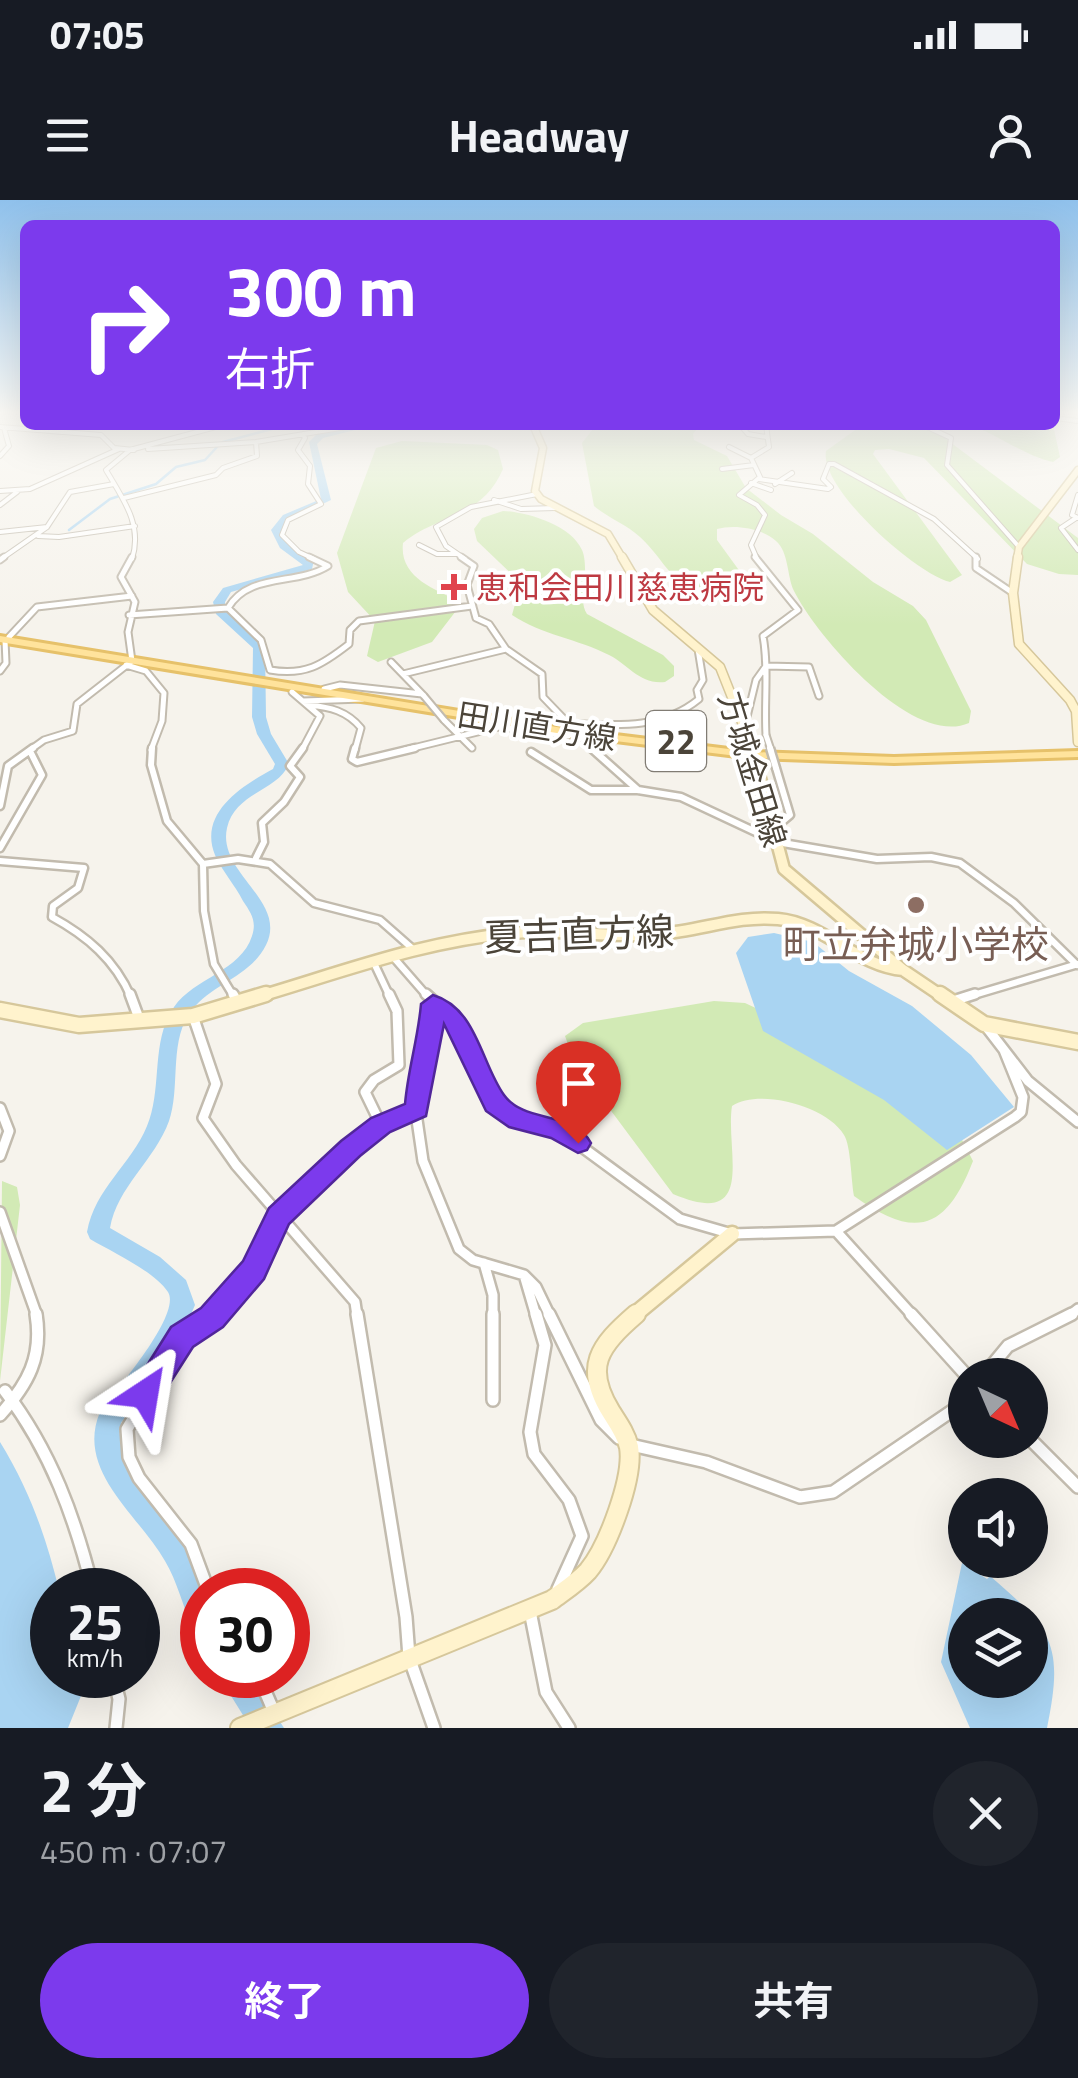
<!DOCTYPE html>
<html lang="ja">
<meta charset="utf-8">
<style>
body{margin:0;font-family:"Titillium Web","Noto Sans JP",sans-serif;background:#20242c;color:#f1f3f6;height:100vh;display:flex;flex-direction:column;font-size:38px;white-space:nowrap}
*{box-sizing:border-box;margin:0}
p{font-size:32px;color:#9ea1a6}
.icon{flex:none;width:55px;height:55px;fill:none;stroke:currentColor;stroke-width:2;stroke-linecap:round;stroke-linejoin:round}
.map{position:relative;height:1528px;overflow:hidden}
.side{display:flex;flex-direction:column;background:#171b24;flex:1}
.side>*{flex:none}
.banner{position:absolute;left:20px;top:20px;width:1040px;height:210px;border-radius:15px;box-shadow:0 10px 40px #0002;background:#7c3aed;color:#fff;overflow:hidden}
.needle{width:65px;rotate:136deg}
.buttons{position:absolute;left:948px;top:1158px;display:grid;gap:20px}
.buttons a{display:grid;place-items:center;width:100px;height:100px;border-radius:50%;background:#171b24;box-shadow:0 10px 40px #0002;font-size:50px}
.speed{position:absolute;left:30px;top:1368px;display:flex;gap:20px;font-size:50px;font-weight:700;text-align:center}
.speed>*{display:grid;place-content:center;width:130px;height:130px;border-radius:50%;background:#171b24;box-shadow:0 10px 40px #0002;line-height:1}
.speed small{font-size:25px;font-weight:400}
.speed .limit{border:15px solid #d22;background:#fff;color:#111}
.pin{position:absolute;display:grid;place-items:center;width:85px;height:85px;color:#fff;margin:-102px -42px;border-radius:50% 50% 50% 0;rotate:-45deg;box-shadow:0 0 10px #0007}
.pin .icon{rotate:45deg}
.me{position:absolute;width:110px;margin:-55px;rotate:33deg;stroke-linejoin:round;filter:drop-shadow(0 0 8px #0008)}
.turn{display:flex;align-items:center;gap:35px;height:210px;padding:0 40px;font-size:45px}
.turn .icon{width:130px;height:130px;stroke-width:2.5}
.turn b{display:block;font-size:70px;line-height:85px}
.round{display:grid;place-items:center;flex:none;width:105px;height:105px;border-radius:52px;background:#20242c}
.summary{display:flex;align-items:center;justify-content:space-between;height:170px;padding:0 40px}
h1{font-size:60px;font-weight:700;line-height:75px}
.cta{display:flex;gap:20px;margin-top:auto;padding:20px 40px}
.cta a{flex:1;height:115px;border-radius:60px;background:#7c3aed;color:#fff;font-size:40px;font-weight:700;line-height:115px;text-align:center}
.cta a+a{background:#20242c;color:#f1f3f6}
.status{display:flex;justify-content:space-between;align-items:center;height:70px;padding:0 50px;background:#171b24;direction:ltr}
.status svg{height:28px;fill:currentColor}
header{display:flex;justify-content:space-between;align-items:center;height:130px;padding:0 40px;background:#171b24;font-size:45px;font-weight:700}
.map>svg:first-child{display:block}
.green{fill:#d2eab5}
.water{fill:#a9d4f2;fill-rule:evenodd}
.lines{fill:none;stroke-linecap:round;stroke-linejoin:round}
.stream{stroke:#a9d4f2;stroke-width:2.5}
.river{fill:#a9d4f2;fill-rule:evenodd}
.street-far4-casing{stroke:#c2bbae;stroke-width:6}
.street-far3-casing{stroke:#c2bbae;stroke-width:9}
.street-far2-casing{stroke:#c2bbae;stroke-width:11}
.street-far1-casing{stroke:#c2bbae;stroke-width:14}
.street-casing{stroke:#c2bbae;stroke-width:16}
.secondary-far4-casing{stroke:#d6c79b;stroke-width:9}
.secondary-far3-casing{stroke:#d6c79b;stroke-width:11}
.secondary-far2-casing{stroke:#d6c79b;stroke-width:15}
.secondary-far1-casing{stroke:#d6c79b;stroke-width:19}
.secondary-casing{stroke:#d6c79b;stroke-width:22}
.primary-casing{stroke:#e6c16a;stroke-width:6}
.street-far4{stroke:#fff;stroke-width:4}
.street-far3{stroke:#fff;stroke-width:5}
.street-far2{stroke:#fff;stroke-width:6}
.street-far1{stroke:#fff;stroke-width:9}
.street{stroke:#fff;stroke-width:11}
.secondary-far4{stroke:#fff3cd;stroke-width:6}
.secondary-far3{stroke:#fff3cd;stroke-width:8}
.secondary-far2{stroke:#fff3cd;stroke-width:10}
.secondary-far1{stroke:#fff3cd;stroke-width:14}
.secondary{stroke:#fff3cd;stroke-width:18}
.primary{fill:#ffe39c;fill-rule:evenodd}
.street-bridge-far1-casing{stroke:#c2bbae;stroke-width:9;stroke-linecap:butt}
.street-bridge-casing{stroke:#c2bbae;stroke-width:11;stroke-linecap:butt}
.street-bridge-far1{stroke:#fff;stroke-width:5}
.street-bridge{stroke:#fff;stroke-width:6}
.route{fill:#7c3aed;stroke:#51269a;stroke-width:2.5}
.health-dot{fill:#e0444e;stroke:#fff;stroke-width:4}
.education-dot{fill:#8d6e63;stroke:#fff;stroke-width:4}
.labels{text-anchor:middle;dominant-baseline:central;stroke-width:8;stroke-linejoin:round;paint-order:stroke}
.far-health-label{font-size:32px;fill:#be3a42;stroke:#fff;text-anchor:start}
.far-street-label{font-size:32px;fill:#4b4439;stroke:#fff}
.shield{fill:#fff;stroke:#817c74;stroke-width:2.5}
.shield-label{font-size:35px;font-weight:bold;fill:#4b4439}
.street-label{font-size:38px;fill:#4b4439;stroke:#fff}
.education-label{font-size:38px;fill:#785e54;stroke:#fff}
</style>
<div class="status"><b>07:05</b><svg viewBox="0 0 49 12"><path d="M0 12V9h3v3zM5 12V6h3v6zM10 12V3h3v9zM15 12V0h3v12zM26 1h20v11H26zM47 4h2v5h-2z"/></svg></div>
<header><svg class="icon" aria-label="menu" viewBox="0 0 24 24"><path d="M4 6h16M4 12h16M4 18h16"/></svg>Headway<svg class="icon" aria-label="person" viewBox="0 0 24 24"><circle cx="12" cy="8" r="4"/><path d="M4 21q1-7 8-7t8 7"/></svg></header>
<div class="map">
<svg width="1078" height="1528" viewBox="0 0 1078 1528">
<rect width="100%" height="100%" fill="#f6f3ec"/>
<!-- green -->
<path class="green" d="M596,225h105l-8,9 1,6 33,16 19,32 35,27 32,19 60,48 40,24 13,14 45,91 -2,12c-56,25 -152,-86 -175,-132 -7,-14 -5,-39 -18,-50 -14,-13 -42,-17 -59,-12v11l24,33c-4,12 -11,17 -23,20 -38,9 -53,-34 -78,-56 -14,-13 -32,-19 -46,-31l-12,-63z
M862,225h54l26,11 136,102v37l-19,-1 -32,-10 -103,-106 -35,-9 -14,1 -2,4 89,121 -12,7c-34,-8 -131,-94 -124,-131z
M969,225h84l7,32 -7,5c-29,-6 -55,-28 -84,-37z
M402,241l85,4 11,5 5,19c-22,51 -66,45 -100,74 -4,34 31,46 56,58v6l-27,35 -54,20 -11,-6 8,-35 -27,-29 -11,-39 39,-105z
M503,311c24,1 68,14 79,39 4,9 3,23 3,33 0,12 -5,20 2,31l76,41 11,11v10l-9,6c-25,3 -36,-17 -56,-27 -31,-16 -67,-20 -97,-40l9,-32 -44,-42 -3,-12 8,-11z
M714,801l31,2 15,7 199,124 14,27c-27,70 -58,79 -119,35 -3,-16 -3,-50 -10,-61 -17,-29 -85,-47 -112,-29 -7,45 26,124 -59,88l-99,-133 -9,-25 18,-13z
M2,981l15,6 3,18 -20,176z"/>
<!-- water -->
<path class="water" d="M774,733l39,9 36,29 63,35 59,49 43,52 -67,43 -63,-50 -121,-69 -27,-78 12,-16z
M0,1242c29,47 46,94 59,148h-7v85h27l4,16 -15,37h-68z
M962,1363l25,16 3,-3c63,54 74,69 57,152h-77l-29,-66zM965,1415h65v65h-65z"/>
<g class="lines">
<!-- stream -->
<path class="stream" d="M223,242l64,-17
M69,330l41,-31 46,-15 20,-17 29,-7 12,-13"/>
<!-- river -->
<path class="river" d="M359,225h16l-52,13 -6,6 14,56 -40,19 -10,11 7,14 26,16 -2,9 -81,23 -6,10 1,9 39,36 1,70 5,17 18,30c-11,27 -54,28 -62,64 -10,45 61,73 39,117 -16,32 -53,38 -74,65 -24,30 -11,77 -23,111 -14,39 -52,66 -59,107l50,29 26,23 9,25 -16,37 -58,81v33l65,87 19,47h-3v41l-10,-4c-9,-21 -15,-46 -27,-66 -26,-46 -90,-90 -65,-149 15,-21 82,-97 68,-120 -14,-21 -56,-40 -78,-53l-3,-7c8,-44 44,-67 60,-106 16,-38 3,-84 27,-119 20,-29 67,-36 78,-71 5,-15 -1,-23 -9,-35 -8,-16 -21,-30 -28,-46 -17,-42 27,-69 58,-86l2,-5 -18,-30 -5,-17 1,-69 -37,-34 -3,-12 10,-14 80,-23 -23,-17 -9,-18 12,-15 38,-16 -12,-57 8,-8z
M218,1475h32l34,53h-33z"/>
<defs>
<path id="street-far4" d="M1055,218l23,3
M381,225h62
M740,225l8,9 18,3
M774,225h16
M923,225l28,13 -4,27 72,82
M0,227l101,8 13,13 20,2
M303,234l2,4 -7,12 12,16 -2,18 13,20 -33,16 -6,15 17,17 15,7
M729,247l22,11
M148,249l108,-7 102,-17
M0,256l9,-10 -5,-18
M722,269l32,-4
M759,279l69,10 3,-2 -8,-8 6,-15h5l100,55 44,40
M751,283l20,7
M775,284l17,-11
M0,291l30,-2 89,-40
M1078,295l-6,20 6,3
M124,298l92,-23 7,-7 34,-12 -1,-14
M494,300l27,9 34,-1
M0,305l17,-13
M1076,318l-15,10 17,22
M0,332l47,-5
M38,336l21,1 76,-11
M419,345l18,9h19
M1,359l46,-32 23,-35 44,-8
M132,359c11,-34 -9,-60 -26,-89l24,-20 93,-25
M465,359l-19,-13 -10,-19 35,-20 66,-13
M757,359l-6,-14 14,-30 -8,-10 -18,-10 21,-18 -9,-19 18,-11 -3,-22"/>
<path id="street-far3" d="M461,357l13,9 -7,19 9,33 13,6 17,25 36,25 1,23 51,53
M755,357l43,53 -35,26c6,32 1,66 3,99
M976,357v11l37,25
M0,360l4,-3
M228,408c21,-36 68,-22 100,-42l-19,-9
M129,415l99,-7 33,32 9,30c35,6 52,-5 79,-26l1,-14 9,-9 113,-15
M9,437l28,-30 95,-11
M391,462l33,34
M126,465l20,6 18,22 -2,28 -11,29
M0,471l6,-8 -1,-23
M403,474l103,-25
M324,489l16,-4 82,9
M292,492l28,24 -18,34
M303,501l60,-2
M309,505c21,2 38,6 52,23l-6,22
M444,520l28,28
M742,522l4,-1 10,-41 10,-14 43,1 10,29
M566,523c47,2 94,8 133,-24l-2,-9 6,-10 -5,-31
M30,550l14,-10 29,-9 4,-27 55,-43 -4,-29 7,-30 -14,-25 11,-20
M405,550l93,-23 70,9 7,-3"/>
<path id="street-far2" d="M152,548l-1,17 16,56 36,43 1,47 10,53 20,33
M355,548l-3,11 5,3 58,-14
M591,548l47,42
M531,552l60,38h47l43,7 96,45 100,17 54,-2 29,6 54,40 63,62
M0,606l8,-40 25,-18
M772,630l18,-15 -14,-47
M0,648l42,-73 -11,-22
M256,658l8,-16 -2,-19 22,-21 16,-25 -10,-11 13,-18
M0,661l84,7 -6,20 -25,18 -1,11c35,19 63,43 79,80
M203,664l35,-5 32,5 44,39 66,17 34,30
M394,758l34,39
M374,763l16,34
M967,797l111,-33"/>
<path id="street-far1" d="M130,794l10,27
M233,794l5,9
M426,794l29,26 40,84 23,16 41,10 121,89 52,15 104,-3 179,-114 6,-5 2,-15 -19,-47
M953,801l22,-7
M433,803l-17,110 7,48 36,88 14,11 51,15 12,41
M193,816l23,68 -13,34 33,47 119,137 2,14
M984,824l44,57 50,41
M0,908l9,23 -9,25
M381,925l-16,-33 9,-12 25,-15 -2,-54 -8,-17
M0,1012l37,104
M836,1031l77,85
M484,1063l9,32v21
M524,1075l12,12 14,29
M213,1116l40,-46 26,-53 71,-69 31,-23 36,-16
M1069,1116l9,-7"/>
<path id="street" d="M357,1114l49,303 3,40 25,71
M493,1114v86
M536,1114l9,31 -15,87 4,22 35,46 13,36 -24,53
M549,1114l52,106 18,18
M911,1114l55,61
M984,1175l24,-29 64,-32
M5,1191c46,60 70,127 88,199
M0,1215c28,-31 43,-58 36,-101
M1030,1239l48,48
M631,1245l75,17 94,35 33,-5 132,-90
M208,1390l-17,-46 -52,-66 -10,-21 -2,-28 55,-92 33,-23
M530,1411l16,81 23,36
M113,1475l6,24 -3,29
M258,1475l16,37"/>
<path id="secondary-far4" d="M533,225l10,23 -8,43 6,8 67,35 15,25
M1017,359l2,-12 59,-77"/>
<path id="secondary-far3" d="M622,357l31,53 67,57 33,83
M1018,357l-5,36 6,51 51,56 6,11 2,31"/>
<path id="secondary-far2" d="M752,548l32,121 119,101 40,27
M257,797c85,-25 169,-57 258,-64 48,-5 96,6 144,1 42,-3 78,-19 119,-15 46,4 80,48 125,51"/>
<path id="secondary-far1" d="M940,794l44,30 94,18
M0,810l79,15 114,-9 73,-22
M633,1116l99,-82"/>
<path id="secondary" d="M240,1528l312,-128c12,-9 26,-18 36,-29 20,-24 46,-94 41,-124 -3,-13 -11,-24 -18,-35 -28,-45 -12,-66 25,-98"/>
<path id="primary" d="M0,436l575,94 178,22 141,5 184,-6v6l-184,6 -141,-5 -178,-22 -575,-94z"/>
</defs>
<!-- street-far4 casing -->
<use href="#street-far4" class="street-far4-casing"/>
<!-- street-far3 casing -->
<use href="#street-far3" class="street-far3-casing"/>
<!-- street-far2 casing -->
<use href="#street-far2" class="street-far2-casing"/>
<!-- street-far1 casing -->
<use href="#street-far1" class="street-far1-casing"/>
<!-- street casing -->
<use href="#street" class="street-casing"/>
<!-- secondary-far4 casing -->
<use href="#secondary-far4" class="secondary-far4-casing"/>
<!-- secondary-far3 casing -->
<use href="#secondary-far3" class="secondary-far3-casing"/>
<!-- secondary-far2 casing -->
<use href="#secondary-far2" class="secondary-far2-casing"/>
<!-- secondary-far1 casing -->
<use href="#secondary-far1" class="secondary-far1-casing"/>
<!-- secondary casing -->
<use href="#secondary" class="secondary-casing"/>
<!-- primary casing -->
<use href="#primary" class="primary-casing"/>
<!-- street-far4 -->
<use href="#street-far4" class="street-far4"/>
<!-- street-far3 -->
<use href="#street-far3" class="street-far3"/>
<!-- street-far2 -->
<use href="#street-far2" class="street-far2"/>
<!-- street-far1 -->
<use href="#street-far1" class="street-far1"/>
<!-- street -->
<use href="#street" class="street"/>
<!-- secondary-far4 -->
<use href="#secondary-far4" class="secondary-far4"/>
<!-- secondary-far3 -->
<use href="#secondary-far3" class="secondary-far3"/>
<!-- secondary-far2 -->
<use href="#secondary-far2" class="secondary-far2"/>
<!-- secondary-far1 -->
<use href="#secondary-far1" class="secondary-far1"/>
<!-- secondary -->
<use href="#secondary" class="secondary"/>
<!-- primary -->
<use href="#primary" class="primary"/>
<defs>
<path id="street-bridge-far1" d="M424,496l20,24
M766,535l5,15"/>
<path id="street-bridge" d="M770,548l6,20"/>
</defs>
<!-- street-bridge-far1 casing -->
<use href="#street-bridge-far1" class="street-bridge-far1-casing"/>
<!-- street-bridge casing -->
<use href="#street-bridge" class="street-bridge-casing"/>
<!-- street-bridge-far1 -->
<use href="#street-bridge-far1" class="street-bridge-far1"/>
<!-- street-bridge -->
<use href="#street-bridge" class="street-bridge"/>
</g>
<!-- sky -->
<linearGradient id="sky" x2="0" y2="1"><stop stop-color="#8fc1ec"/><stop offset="0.5" stop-color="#fbfaf6"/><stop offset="1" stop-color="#fbfaf6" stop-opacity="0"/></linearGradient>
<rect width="1078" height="425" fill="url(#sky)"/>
<!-- route -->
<path class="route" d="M433,795c44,13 48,68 71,100 21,29 69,15 87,48l-4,7 -9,3 -27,-15 -42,-11 -23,-16 -42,-87 -18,92 -36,16 -30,24 -71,68 -25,55 -41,48 -30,20 -37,58 -11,4 -12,-4 -4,-11 42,-67 30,-19 42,-47 26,-53 72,-67 30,-23 34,-14c3,-35 13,-65 16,-100z"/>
<!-- markers -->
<path class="health-dot" d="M449 372h10v10h10v10h-10v10h-10v-10h-10v-10h10z"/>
<circle class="education-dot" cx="916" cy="705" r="10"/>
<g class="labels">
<!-- far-health labels -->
<g class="far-health-label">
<text x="476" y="387">恵和会田川慈恵病院</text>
</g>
<!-- far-street labels -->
<g class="far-street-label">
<text transform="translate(537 526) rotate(9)">田川直方線</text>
<text transform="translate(753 569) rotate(73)">方城金田線</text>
</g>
<!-- shield labels -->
<rect class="shield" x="646" y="511" width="60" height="60" rx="8"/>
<g class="shield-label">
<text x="676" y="541">22</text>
</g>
<!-- street labels -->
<g class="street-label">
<text transform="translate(579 734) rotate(-2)">夏吉直方線</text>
</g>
<!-- education labels -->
<g class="education-label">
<text x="916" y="744">町立弁城小学校</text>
</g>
</g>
</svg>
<div class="buttons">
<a><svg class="needle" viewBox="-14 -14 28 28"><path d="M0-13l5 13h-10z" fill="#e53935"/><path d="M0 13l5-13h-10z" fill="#9ea1a6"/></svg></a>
<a><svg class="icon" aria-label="sound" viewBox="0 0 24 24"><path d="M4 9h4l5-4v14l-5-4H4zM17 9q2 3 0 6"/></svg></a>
<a><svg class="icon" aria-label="layers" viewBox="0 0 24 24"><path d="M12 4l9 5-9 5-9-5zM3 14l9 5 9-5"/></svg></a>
</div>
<div class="speed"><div>25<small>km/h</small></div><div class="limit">30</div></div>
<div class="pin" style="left:578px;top:943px;background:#d93025"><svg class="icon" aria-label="arrive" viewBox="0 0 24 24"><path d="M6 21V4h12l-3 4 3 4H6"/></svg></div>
<svg class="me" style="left:145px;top:1194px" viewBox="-20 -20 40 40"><path d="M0-17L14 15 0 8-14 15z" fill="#7c3aed" stroke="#fff" stroke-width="4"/></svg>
<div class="banner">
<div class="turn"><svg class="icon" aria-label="right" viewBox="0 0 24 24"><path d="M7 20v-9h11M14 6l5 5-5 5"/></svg><div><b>300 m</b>右折</div></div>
</div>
</div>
<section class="side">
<div class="summary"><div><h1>2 分</h1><p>450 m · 07:07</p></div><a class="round"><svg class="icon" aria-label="close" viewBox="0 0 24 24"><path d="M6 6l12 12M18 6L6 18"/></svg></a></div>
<div class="cta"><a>終了</a><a>共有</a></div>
</section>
